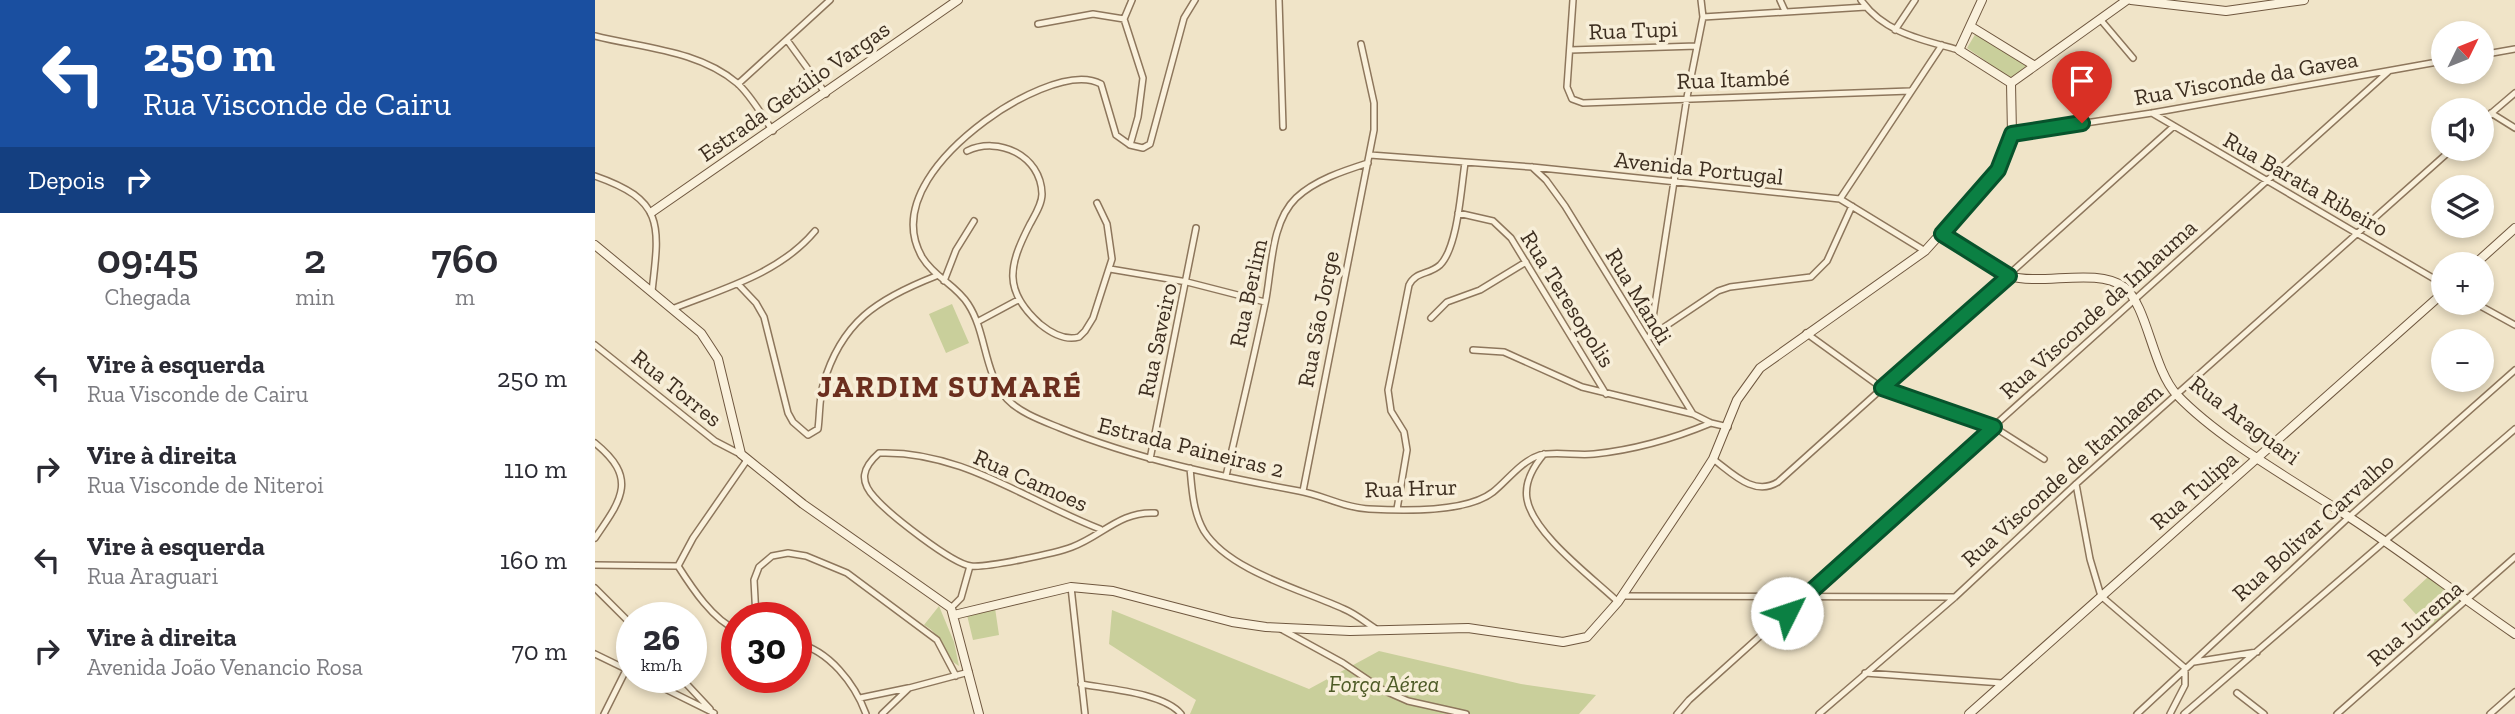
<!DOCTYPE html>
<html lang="pt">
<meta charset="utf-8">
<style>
body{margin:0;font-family:"Zilla Slab",serif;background:#f7f7f7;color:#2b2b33;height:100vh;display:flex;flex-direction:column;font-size:26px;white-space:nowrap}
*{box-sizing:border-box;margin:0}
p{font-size:23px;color:#7c7c81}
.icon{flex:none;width:38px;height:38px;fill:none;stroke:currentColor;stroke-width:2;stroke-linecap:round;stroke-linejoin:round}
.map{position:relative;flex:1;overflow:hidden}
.panel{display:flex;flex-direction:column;background:#fff;width:595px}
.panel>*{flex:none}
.guide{background:#1a4fa0;color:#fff;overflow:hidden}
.needle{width:46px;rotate:47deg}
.controls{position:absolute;left:1836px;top:21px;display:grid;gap:14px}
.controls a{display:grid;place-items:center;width:63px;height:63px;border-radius:50%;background:#fff;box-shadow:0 4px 10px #0003;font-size:35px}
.speed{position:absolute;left:21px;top:602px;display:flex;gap:14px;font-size:35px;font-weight:700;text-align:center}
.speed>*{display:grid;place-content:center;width:91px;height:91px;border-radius:50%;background:#fff;box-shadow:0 4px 10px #0003;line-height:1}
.speed small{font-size:18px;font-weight:400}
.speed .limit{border:10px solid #d22;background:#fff;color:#111}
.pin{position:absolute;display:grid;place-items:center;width:60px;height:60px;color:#fff;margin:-72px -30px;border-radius:50% 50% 50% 0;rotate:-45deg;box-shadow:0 0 7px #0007}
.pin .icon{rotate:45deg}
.me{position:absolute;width:77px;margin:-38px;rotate:49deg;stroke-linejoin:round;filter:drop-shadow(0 0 5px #0008)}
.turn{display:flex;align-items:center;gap:24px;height:147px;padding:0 28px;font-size:32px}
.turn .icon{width:91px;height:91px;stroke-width:2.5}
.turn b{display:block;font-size:49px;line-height:60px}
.then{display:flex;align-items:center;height:66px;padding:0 28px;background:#0003;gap:14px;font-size:26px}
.eta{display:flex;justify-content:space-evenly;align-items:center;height:119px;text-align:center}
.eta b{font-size:42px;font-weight:600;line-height:49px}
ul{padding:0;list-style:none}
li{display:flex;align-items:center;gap:21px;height:91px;padding:0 28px}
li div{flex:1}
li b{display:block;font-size:26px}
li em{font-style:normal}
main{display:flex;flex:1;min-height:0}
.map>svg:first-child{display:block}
.green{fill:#c9cf9b}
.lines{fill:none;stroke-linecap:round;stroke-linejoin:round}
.street-casing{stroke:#8d765c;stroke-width:8}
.secondary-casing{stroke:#6f573f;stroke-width:10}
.street{stroke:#faf1dc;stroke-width:5}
.secondary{stroke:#faf1dc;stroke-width:8}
.route-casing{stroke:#07532c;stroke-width:18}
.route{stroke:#0b8043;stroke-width:12}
.labels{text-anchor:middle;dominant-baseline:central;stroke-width:7;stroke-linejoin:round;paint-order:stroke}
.street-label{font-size:23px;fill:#3d2e20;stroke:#f7eed8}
.park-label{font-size:23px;font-style:italic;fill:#4d5a26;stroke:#f7eed8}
.district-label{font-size:30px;font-weight:bold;letter-spacing:2px;fill:#6b2e1e;stroke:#f7eed8}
</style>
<main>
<section class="panel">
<div class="guide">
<div class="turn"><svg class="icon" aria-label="left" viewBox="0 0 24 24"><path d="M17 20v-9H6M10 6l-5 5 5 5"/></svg><div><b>250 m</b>Rua Visconde de Cairu</div></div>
<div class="then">Depois<svg class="icon" aria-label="right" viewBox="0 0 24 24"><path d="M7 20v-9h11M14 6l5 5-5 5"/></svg></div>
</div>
<div class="eta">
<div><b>09:45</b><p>Chegada</p></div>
<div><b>2</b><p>min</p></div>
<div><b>760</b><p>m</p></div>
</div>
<ul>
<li><svg class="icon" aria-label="left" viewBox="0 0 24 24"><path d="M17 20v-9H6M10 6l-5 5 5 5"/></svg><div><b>Vire à esquerda</b><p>Rua Visconde de Cairu</p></div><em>250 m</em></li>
<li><svg class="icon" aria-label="right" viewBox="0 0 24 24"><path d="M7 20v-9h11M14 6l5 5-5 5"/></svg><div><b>Vire à direita</b><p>Rua Visconde de Niteroi</p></div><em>110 m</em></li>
<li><svg class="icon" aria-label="left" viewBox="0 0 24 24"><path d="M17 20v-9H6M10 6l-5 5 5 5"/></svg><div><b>Vire à esquerda</b><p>Rua Araguari</p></div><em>160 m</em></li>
<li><svg class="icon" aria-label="right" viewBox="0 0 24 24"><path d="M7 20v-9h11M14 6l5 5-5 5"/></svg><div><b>Vire à direita</b><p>Avenida João Venancio Rosa</p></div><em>70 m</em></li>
</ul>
</section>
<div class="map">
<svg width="1920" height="714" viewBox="0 0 1920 714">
<rect width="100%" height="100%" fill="#f0e4c8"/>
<!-- green -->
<path class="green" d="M1381,33l52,33 -18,12 -43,-30z
M357,304l17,39 -23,10 -17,-39z
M1833,577l34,24 -32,29 -27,-30z
M344,606l15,36 5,24c-15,-8 -14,-30 -35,-41z
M400,608l4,27 -26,5 -6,-25z
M517,610l197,79 70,-38 142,33 75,11 -17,19h-389l6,-14 -87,-56z"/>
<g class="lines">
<defs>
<path id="street" d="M537,0l-8,19 19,59 -5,39 -8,28 -14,-10 -15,-51c-31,-17 -92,19 -116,37 -39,29 -93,83 -63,136 12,20 34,28 46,47 19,29 15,68 39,95 13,14 36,22 53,29 76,31 158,48 239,63 24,4 45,17 70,18 34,2 97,4 124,-17 14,-11 28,-31 47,-37 16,-4 37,1 54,-1 39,-4 81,-16 117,-31
M684,0l4,127
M978,0l-6,87 5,12 11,4 327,-12
M1185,0l5,11
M1266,0c23,33 62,40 98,50
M1108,17l163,-10
M1505,19l33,39
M443,24l55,-10 31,5
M1300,30l20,-30
M0,36c47,12 103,14 142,47 14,12 25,33 36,48
M192,40l39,54
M975,50l127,-4
M1886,55l34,-6
M143,84l92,-84
M1557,113l291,171
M1896,113l24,15
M1886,122l34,-29
M1417,134l140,-21 291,-52
M535,145l13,3 7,-4 34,-126 11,-18
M372,151c31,-15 74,4 75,43 0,10 -7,21 -12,30 -21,41 -28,66 10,100 11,9 25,17 39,13l6,-6 8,-13 19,-59 -5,-35 -10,-21
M775,155l162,12 308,32 85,52
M937,167l14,13 19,26 128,208 18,9 17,4
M0,176c69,24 65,48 57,115
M1245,199l102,-154
M863,213l35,8 18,17 95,156
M515,269l77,13 78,20
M349,281l12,-31 18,-29
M143,284l18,19 8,14 24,96 5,9 15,13 10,-6c2,-15 1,-29 5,-44 18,-63 54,-86 113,-109
M1880,303l40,22
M77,309c50,-20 107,-35 143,-78
M836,318l16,-16 33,-12 46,-28
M382,322l41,-22
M1211,333l76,55 112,39 50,32
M1055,337l37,-240 16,-80 -2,-17
M1053,338l70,-47 12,-4 81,-10 16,-16 25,-55
M0,345l120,96 25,13
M878,350l31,2 78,35 111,27
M0,443c43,35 27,56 0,95
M949,454c-11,13 -20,28 -17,45 6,35 66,79 91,103
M555,459l46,-231
M1118,459c19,14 41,38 65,23l396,-356
M595,468c2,22 3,44 14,63 25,40 99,59 140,78 12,5 21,13 32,20
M631,476c13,-57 27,-114 39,-172 7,-32 5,-81 31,-106 19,-18 47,-27 72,-35
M1481,484l14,75 11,37 84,72v17l-15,29
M708,491l71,-361v-27l-13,-59
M802,509l10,-59 -3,-18 -13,-21 -3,-21 21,-105c7,-14 20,-10 31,-20 18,-18 21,-77 25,-102
M505,529c-73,-28 -139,-79 -221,-76 -17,15 -20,28 -4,45 14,16 77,66 96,68 15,2 86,-13 101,-19 30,-11 48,-36 83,-34
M0,565l83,1
M83,566l15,-28 54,-78
M83,566c14,22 35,54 59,64
M476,587l14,127
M0,588l37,37
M1027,596l333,1
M356,608l10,-10 9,-32
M161,618l-2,-38 5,-13 13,-11 16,-3 18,3 41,17 90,67 19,36
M686,629l62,34 40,27 25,11 58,13
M201,643c33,7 59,41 70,71
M0,654l37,18
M1599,662l63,-10
M1270,673l137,10
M46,677l73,36
M85,677l30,32
M486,684c27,5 83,9 100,30
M1642,693l27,21
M265,698l48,-10
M9,714l22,-44
M287,714l27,-26 60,-16
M1082,714l12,-14 700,-629
M1224,714l136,-117 121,-113 376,-335
M1542,714l212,-197 166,-147
M1589,714l331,-285
M1742,714l178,-157
M1895,714l25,-22"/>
<path id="secondary" d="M1387,0l-23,50 52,33
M1536,0l95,11 78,-11
M1375,26l65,40
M1416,83l116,-83
M57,212l306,-212
M1347,234c20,14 43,34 67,42 33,10 87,-9 115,11 24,19 28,81 53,108 43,45 117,86 169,120 57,37 112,80 169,119
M0,245l106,88 17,26 23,95 62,50 148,104 28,106
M1880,264l40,-36
M359,615l117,-28 42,4 119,31 34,5 84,4 118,-3 95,14 24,-5 31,-35 81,-121 14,-22 24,-59 23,-32 165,-117 73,-81 14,-36 -1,-51
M1374,714l474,-421"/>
</defs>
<!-- street casing -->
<use href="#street" class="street-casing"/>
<!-- secondary casing -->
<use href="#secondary" class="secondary-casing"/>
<!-- street -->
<use href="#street" class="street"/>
<!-- secondary -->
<use href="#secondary" class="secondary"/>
</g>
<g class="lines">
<defs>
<path id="route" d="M1192,613l207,-186 -112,-39 127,-112 -67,-42 56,-64 14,-36 70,-11"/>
</defs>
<!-- route casing -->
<use href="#route" class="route-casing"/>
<!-- route -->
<use href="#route" class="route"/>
</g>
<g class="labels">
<!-- street labels -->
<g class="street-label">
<text transform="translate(1038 30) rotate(-2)">Rua Tupi</text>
<text transform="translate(1651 78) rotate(-10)">Rua Visconde da Gavea</text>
<text transform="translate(1138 79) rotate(-2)">Rua Itambé</text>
<text transform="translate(199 91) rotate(-35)">Estrada Getúlio Vargas</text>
<text transform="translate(1104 168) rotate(6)">Avenida Portugal</text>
<text transform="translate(1711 184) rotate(30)">Rua Barata Ribeiro</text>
<text transform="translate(653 293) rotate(-78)">Rua Berlim</text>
<text transform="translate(1044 296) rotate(59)">Rua Mandi</text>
<text transform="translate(973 299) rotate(58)">Rua Teresopolis</text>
<text transform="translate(1503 309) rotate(-42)">Rua Visconde da Inhauma</text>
<text transform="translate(723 319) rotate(-79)">Rua São Jorge</text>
<text transform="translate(562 340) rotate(-78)">Rua Saveiro</text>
<text transform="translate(82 388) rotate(39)">Rua Torres</text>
<text transform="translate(1650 420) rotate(37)">Rua Araguari</text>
<text transform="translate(596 447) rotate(14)">Estrada Paineiras 2</text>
<text transform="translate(1467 475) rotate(-42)">Rua Visconde de Itanhaem</text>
<text transform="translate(436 480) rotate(24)">Rua Camoes</text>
<text transform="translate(816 488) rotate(-2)">Rua Hrur</text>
<text transform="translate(1599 490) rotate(-41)">Rua Tulipa</text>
<text transform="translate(1718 527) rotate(-42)">Rua Bolivar Carvalho</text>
<text transform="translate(1820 623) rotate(-41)">Rua Jurema</text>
</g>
<!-- park labels -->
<g class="park-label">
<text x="789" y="684">Força Aérea</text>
</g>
<!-- district labels -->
<g class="district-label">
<text x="355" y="387">JARDIM SUMARÉ</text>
</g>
</g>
</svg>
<div class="controls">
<a><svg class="needle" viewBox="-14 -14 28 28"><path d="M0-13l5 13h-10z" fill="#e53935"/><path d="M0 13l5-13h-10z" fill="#7c7c81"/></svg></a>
<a><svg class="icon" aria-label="sound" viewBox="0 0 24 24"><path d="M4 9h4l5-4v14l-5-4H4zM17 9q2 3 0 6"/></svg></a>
<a><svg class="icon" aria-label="layers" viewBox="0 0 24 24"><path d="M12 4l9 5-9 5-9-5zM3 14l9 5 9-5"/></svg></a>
<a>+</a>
<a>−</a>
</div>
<div class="speed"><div>26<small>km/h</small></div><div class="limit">30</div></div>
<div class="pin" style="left:1487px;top:123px;background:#d93025"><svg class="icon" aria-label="arrive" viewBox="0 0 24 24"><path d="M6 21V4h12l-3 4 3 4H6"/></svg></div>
<svg class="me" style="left:1192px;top:613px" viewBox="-20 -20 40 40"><circle r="19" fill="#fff"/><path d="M0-13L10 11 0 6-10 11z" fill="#0b8043"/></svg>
</div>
</main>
